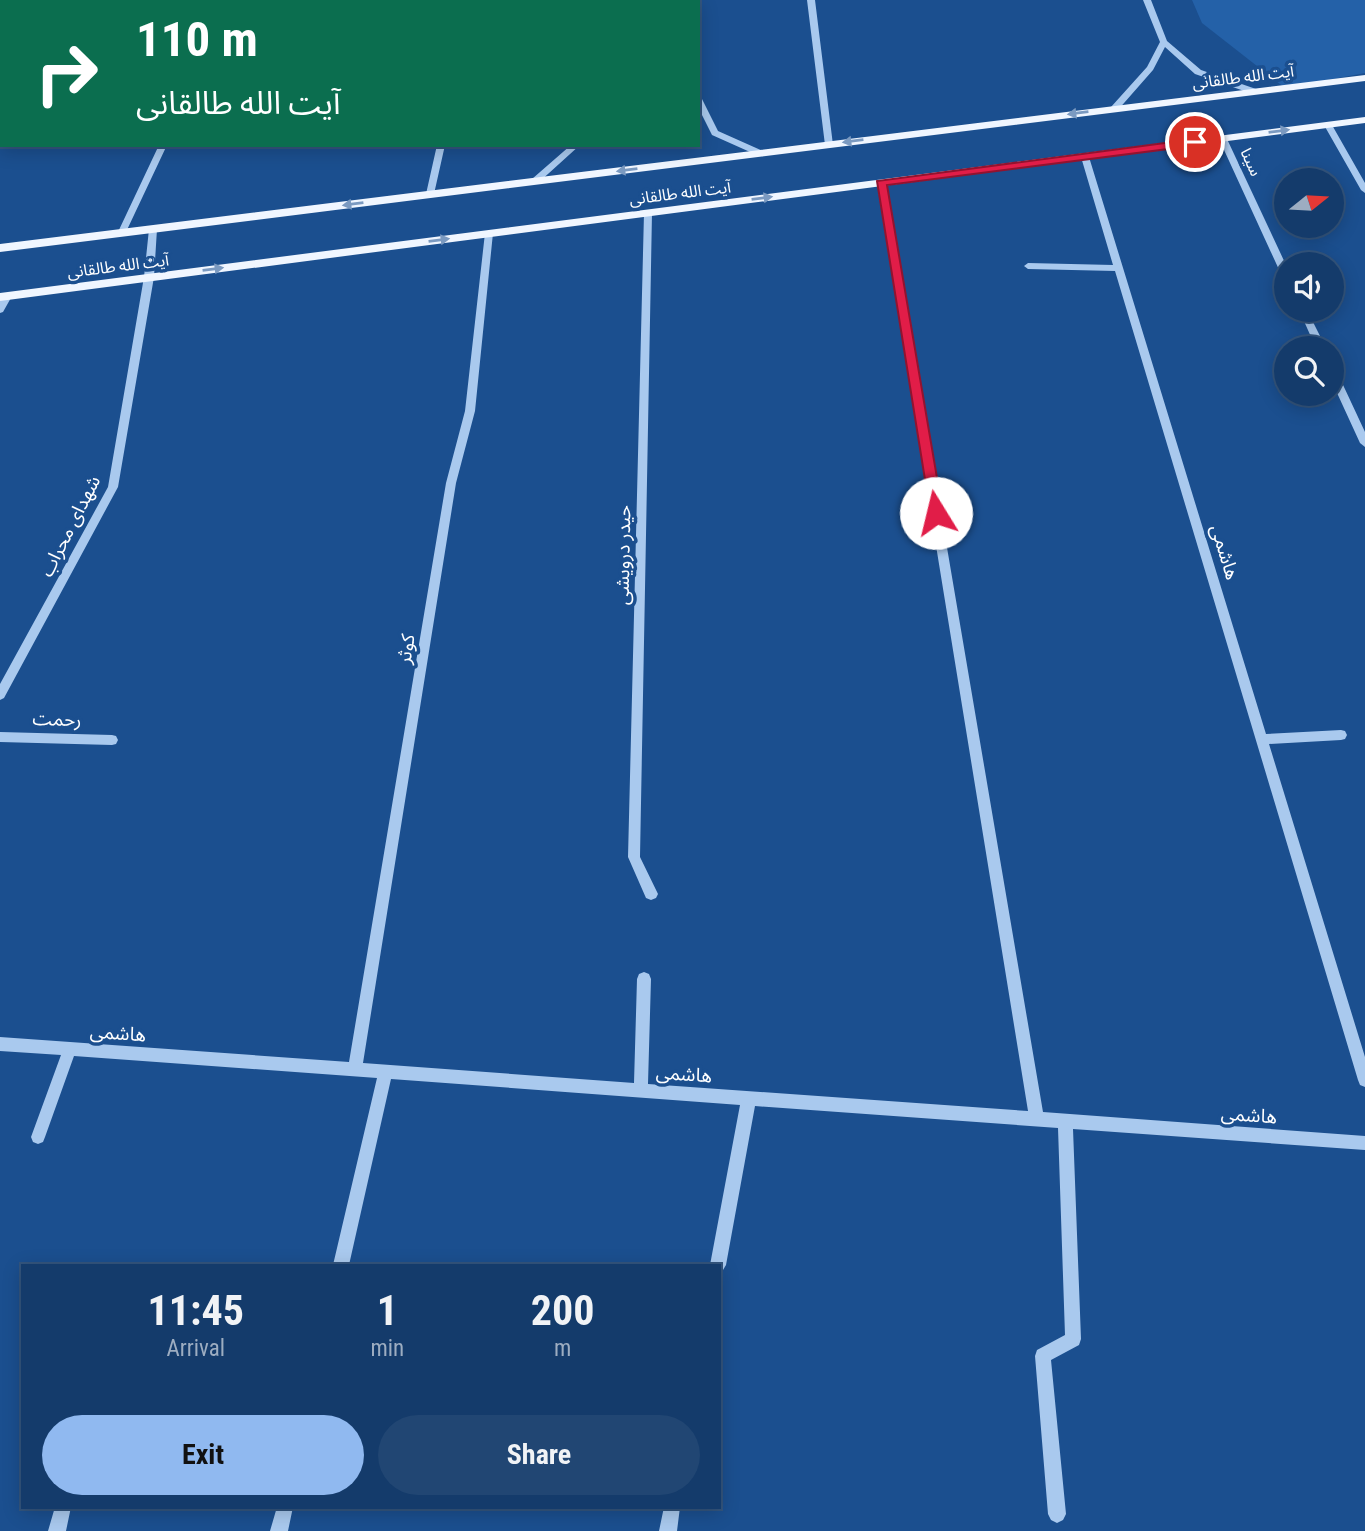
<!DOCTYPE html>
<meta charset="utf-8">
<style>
body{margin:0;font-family:"Roboto Condensed","Noto Sans Arabic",sans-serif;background:#214673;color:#f1f3f6;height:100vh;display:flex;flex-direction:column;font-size:26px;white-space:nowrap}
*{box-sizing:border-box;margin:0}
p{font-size:23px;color:#9dadc1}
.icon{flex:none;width:38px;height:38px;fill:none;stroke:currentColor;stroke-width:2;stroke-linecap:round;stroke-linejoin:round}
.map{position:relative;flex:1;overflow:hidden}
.details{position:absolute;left:21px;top:1264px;width:700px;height:245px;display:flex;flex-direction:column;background:#143b6b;border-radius:0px;box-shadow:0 4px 18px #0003,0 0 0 2px #33557e}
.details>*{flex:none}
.guide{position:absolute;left:0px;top:0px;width:700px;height:147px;box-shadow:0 4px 18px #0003,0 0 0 2px #33557e;background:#0b6e4f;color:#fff;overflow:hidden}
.needle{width:46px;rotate:72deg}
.buttons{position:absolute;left:1274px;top:168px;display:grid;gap:14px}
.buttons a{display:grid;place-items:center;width:70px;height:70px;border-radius:50%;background:#143b6b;box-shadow:0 4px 18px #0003,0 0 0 2px #33557e;font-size:35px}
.pin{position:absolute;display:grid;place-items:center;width:60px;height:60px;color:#fff;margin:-30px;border:4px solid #fff;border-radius:50%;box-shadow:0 2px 7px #0007}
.me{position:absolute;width:77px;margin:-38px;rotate:351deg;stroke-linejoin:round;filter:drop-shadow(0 0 5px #0008)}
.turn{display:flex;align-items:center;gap:24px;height:147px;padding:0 21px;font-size:32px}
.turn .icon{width:91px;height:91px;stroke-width:2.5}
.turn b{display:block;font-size:49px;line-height:60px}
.eta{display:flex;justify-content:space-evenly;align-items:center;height:119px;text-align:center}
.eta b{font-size:42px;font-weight:700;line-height:49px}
.action{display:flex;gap:14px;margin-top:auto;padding:14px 21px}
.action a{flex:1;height:80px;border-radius:42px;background:#90b9f0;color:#111;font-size:28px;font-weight:700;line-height:80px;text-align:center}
.action a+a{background:#214673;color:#f1f3f6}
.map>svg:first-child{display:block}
.green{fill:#2461a8}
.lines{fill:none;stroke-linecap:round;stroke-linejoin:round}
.minor{fill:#a9c9ee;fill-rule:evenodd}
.major{fill:#f0f6ff;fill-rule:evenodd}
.oneway{fill:#7b9ac1}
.route{fill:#e11d48;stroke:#92132f;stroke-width:2}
.labels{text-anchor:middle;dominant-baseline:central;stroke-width:7;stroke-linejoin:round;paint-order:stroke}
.far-street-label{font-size:16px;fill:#fff;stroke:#1b4f8f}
.street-label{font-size:19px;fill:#fff;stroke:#1b4f8f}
</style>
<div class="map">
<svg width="1365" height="1531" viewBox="0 0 1365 1531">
<rect width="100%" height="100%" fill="#1b4f8f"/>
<!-- green -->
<path class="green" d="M1192,0h173v73l-80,15 -83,-65z"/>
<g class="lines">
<!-- minor -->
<path class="minor" d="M226,0h8l-9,2z
M471,0h8v2h-8z
M589,0h8l1,2h-8z
M664,0h8l1,2h-8z
M807,0h8l18,145 -4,2 -4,-2z
M1143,0h8l16,41 34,29 55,19v4h-6l-55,-19 -30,-27 -12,23 -36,41h-6v-4l36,-40 13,-25z
M698,97l4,2 16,32 47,21v4h-6l-47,-21 -14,-28z
M1325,123l7,2 33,58v10l-4,-3 -37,-65z
M1220,137l7,2 59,126v12l-5,-3 -62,-135z
M159,145h8l-41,87 -7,2 -1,-2z
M437,145h8l-11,49 -4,3 -4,-3z
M571,145h9l-42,38h-6v-4z
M1082,155l7,2 177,577 75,-4 4,1 2,4 -2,4 -4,1 -72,4 96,313v30l-5,-2 -2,-5 -243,-809 -87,-2 -4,-3 4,-3 85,2 -32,-108z
M881,180l4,3 158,929 322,24v14l-292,-21 8,210 -2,6 -28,15 15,154 -3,6 -6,3 -6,-3 -3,-6 -13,-158 2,-6 28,-15 -7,-207 -303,-22 -29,159 -3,5 -4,2v-7h-9l30,-160 -349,-26 -42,186h-16l44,-187 -303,-22 -29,81 -2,5 -5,2 -5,-2 -2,-5 30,-82 -61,-4v-14l349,25 97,-579 19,-72 20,-178 4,-3 4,3 -18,178 -19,72 -93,580 271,20 3,-104 2,-5 5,-2 5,2 2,5 -3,105 380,27 -151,-928z
M648,210l4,3 -12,644 18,37 -2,4 -5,2 -5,-2 -18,-41 16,-644z
M153,226l4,3 -3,48 -36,210 -114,211 -4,2v-16l108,-197 36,-210 5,-48z
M7,293l5,3 -9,16 -3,1v-12l4,-7z
M1299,310h8l19,38h-10z
M1332,369l5,3 28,60v15l-5,-4 -28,-61z
M0,732l112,3 4,1 2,4 -2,4 -4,1 -112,-3z
M55,1507h16l-5,24h-18z
M277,1507h16l-5,24h-18z
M664,1507h16l-3,24h-18z"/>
<!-- major -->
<path class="major" d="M1365,75v6l-1365,171v-8z
M1365,117v6l-1365,178v-8z"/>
</g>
<!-- one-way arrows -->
<defs><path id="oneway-solid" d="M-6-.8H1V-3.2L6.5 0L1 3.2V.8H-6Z" transform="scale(1.75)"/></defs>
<g class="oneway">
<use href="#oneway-solid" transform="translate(1078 113) rotate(173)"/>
<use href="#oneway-solid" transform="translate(1279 131) rotate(-7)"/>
<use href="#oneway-solid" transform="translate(853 141) rotate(173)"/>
<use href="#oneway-solid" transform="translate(627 170) rotate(173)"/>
<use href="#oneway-solid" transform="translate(762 198) rotate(-7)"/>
<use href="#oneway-solid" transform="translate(353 204) rotate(173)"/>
<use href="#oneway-solid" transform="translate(439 240) rotate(-7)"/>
<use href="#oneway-solid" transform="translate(213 269) rotate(-7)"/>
</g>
<!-- route -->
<path class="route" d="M1195,139l4,1v5l-312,40 56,328 -2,4h-10l-54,-336z"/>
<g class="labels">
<!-- far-street labels -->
<g class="far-street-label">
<text transform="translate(1243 77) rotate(-7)">آیت الله طالقانی</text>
<text transform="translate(1251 162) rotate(65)">سینا</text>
<text transform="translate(680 193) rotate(-7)">آیت الله طالقانی</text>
<text transform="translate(118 266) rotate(-7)">آیت الله طالقانی</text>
</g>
<!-- street labels -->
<g class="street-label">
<text transform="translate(70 526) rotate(-63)">شهدای محراب</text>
<text transform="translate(1225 552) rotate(73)">هاشمی</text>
<text transform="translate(623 555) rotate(-89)">حیدر درویشی</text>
<text transform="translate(406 649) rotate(-81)">کوثر</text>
<text transform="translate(57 719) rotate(2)">رحمت</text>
<text transform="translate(118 1033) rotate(4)">هاشمی</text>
<text transform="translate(684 1074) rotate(4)">هاشمی</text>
<text transform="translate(1249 1115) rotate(4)">هاشمی</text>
</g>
</g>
</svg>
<div class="buttons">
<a><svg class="needle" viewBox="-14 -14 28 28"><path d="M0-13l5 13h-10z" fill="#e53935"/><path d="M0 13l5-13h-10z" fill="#9dadc1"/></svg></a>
<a><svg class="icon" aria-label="sound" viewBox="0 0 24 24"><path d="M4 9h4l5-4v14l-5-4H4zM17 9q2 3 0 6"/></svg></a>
<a><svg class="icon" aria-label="search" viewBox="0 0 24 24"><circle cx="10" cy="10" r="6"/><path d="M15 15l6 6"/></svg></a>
</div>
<div class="pin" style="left:1195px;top:142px;background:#d93025"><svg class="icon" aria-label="arrive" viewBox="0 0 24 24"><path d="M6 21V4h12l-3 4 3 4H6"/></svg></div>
<svg class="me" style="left:936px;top:513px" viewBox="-20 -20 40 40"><circle r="19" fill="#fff"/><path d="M0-13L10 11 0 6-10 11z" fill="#e11d48"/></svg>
<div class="guide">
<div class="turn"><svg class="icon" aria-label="right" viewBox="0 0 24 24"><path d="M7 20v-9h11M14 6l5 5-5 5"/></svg><div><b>110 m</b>آیت الله طالقانی</div></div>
</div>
<section class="details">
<div class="eta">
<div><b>11:45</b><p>Arrival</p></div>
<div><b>1</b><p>min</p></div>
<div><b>200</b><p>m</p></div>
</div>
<div class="action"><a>Exit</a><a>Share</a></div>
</section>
</div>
